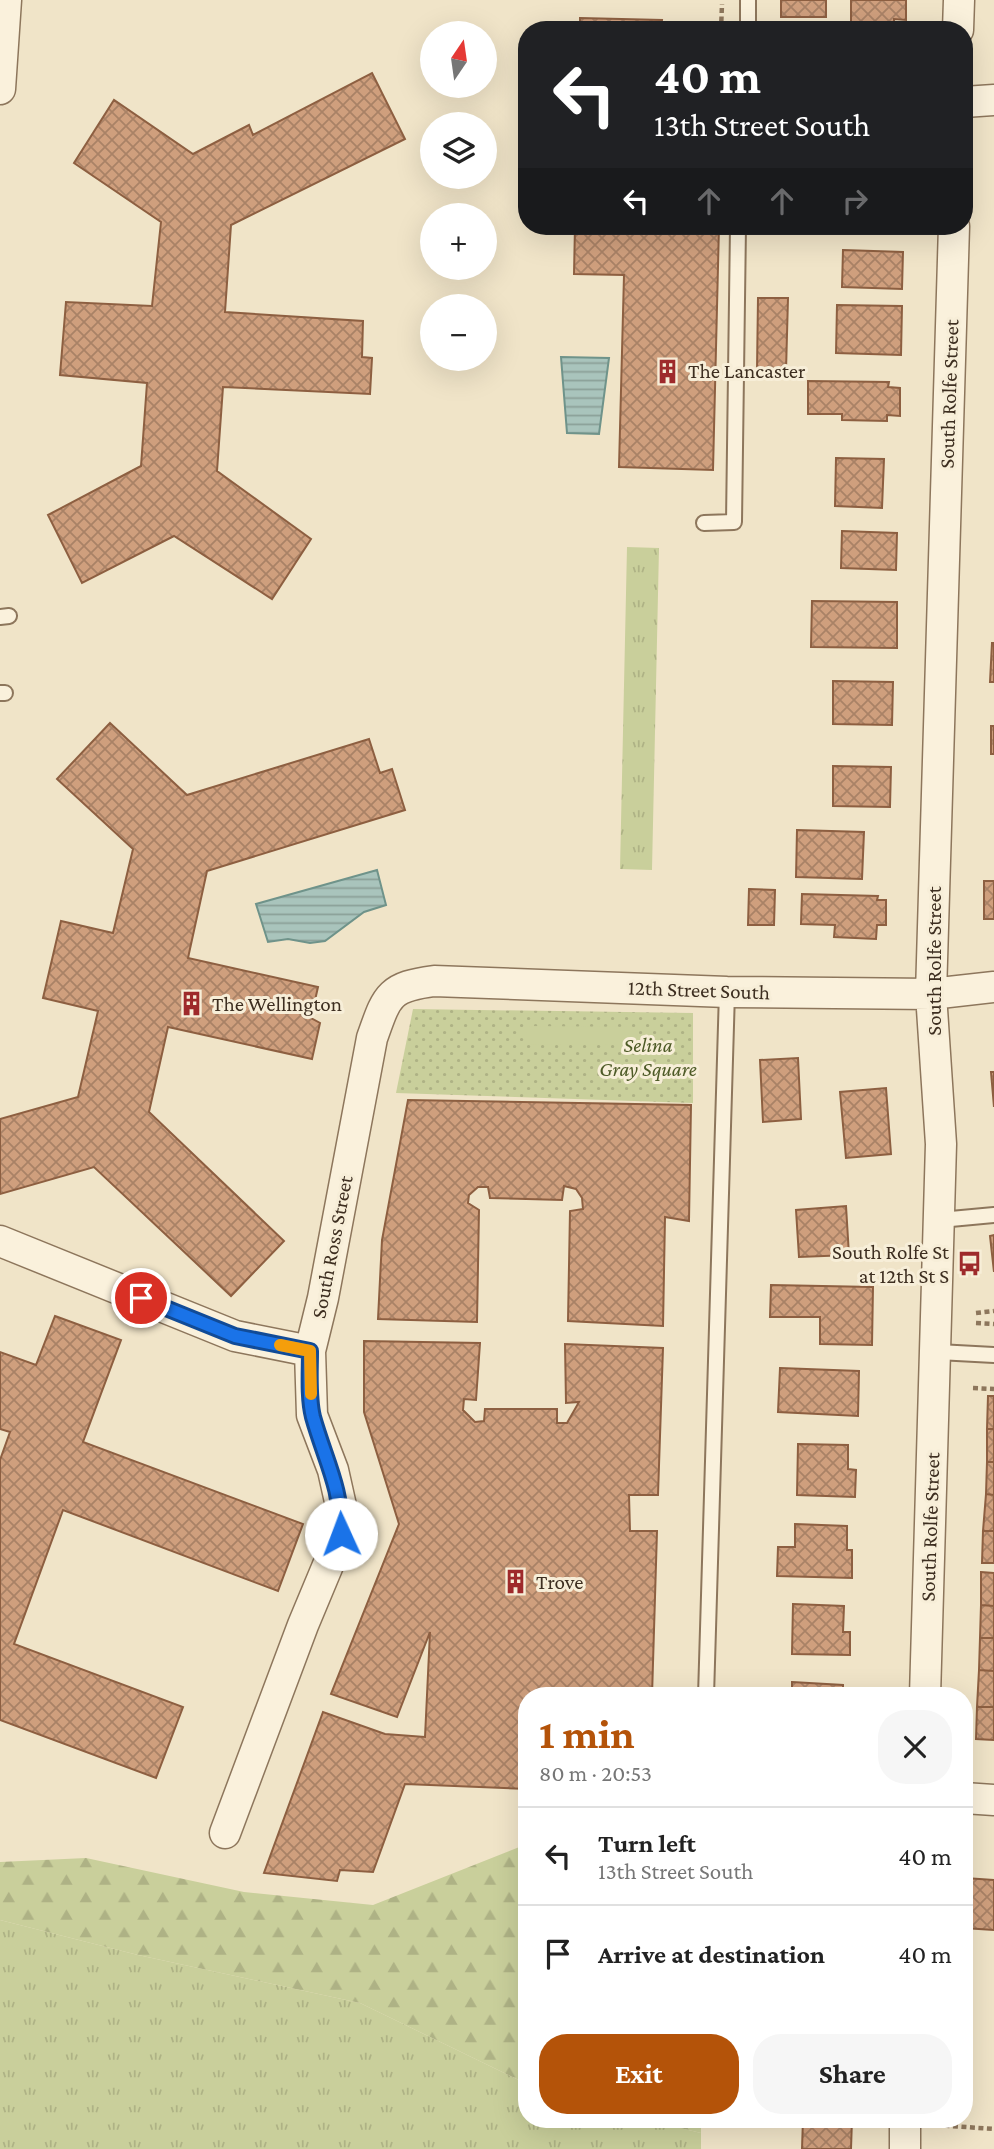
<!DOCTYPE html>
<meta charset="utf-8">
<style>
body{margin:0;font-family:"Crimson Pro",serif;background:#f6f6f6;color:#222;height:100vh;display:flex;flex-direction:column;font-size:26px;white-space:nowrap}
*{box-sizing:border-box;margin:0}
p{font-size:23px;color:#767676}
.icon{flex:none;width:38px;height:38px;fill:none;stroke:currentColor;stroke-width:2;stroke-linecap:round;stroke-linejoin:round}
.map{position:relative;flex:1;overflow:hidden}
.drawer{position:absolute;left:518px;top:1687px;width:455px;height:441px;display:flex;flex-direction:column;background:#fff;border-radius:28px;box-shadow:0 7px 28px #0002}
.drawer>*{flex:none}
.hud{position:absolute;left:518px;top:21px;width:455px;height:214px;border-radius:28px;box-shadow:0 7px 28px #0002;background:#202124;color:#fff;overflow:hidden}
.needle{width:46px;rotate:13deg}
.fabs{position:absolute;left:420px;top:21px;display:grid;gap:14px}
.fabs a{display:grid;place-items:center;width:77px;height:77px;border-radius:50%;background:#fff;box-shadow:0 7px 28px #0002;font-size:35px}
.pin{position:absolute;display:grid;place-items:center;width:60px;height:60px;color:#fff;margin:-30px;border:4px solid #fff;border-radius:50%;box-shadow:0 2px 7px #0007}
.me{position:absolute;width:77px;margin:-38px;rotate:358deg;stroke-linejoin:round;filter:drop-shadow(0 0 5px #0008)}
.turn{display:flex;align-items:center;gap:24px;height:147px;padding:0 21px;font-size:32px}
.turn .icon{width:91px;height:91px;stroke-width:2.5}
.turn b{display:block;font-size:49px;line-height:60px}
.lanes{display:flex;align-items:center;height:66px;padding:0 21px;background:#0003;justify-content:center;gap:35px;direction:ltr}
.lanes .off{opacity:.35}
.round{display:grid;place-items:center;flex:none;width:74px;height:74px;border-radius:28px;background:#f6f6f6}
.headline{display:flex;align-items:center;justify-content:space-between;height:119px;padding:0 21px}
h1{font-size:42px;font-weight:700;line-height:52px;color:#b45309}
.primary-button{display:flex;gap:14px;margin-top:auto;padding:14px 21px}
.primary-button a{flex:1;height:80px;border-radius:28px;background:#b45309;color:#fff;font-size:28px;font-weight:700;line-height:80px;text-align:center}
.primary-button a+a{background:#f6f6f6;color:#222}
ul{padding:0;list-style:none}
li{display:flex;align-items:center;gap:21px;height:98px;padding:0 21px;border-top:2px solid #e0e0e0}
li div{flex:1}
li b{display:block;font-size:26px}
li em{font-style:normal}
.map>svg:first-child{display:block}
.grass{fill:url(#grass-tufts)}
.forest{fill:url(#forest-firs)}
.park{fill:url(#park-dots)}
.pitch{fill:#c9cf9b}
.water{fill:url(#water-rules);stroke:#6f938a;stroke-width:2}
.building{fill:url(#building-cross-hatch);stroke:#8d5f41;stroke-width:2}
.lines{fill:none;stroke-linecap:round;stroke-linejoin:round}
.lane-casing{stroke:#8d765c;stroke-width:18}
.street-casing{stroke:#8d765c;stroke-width:33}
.path{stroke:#8d765c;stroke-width:4.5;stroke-dasharray:5 3.5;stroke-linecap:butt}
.lane{stroke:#faf1dc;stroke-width:14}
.street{stroke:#faf1dc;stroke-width:30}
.route-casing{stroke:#114b97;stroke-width:18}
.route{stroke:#1a73e8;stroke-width:12}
.slow{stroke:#f59e0b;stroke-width:12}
.labels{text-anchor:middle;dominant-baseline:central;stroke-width:6;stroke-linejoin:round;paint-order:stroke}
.poi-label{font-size:21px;fill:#3d2e20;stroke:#f7eed8;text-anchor:start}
.street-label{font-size:21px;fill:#3d2e20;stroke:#f7eed8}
.park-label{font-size:21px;font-style:italic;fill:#4d5a26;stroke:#f7eed8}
</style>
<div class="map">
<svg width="994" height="2149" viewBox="0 0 994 2149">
<defs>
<pattern id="grass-tufts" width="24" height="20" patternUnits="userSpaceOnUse" patternTransform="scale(1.75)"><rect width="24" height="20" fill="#c9cf9b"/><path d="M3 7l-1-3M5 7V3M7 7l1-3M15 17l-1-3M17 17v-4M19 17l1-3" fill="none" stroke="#aeb285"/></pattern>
<pattern id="forest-firs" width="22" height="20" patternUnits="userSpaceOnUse" patternTransform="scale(1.75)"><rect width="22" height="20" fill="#c9cf9b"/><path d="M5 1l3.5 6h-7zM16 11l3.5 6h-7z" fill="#aeb285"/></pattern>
<pattern id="park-dots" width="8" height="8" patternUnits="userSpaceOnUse" patternTransform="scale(1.75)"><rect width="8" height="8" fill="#c9cf9b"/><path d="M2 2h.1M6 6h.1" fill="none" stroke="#aeb285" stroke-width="1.8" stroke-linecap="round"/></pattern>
<pattern id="water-rules" width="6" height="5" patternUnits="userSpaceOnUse" patternTransform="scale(1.75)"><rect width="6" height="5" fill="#a9c4bc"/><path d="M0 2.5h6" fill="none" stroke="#8ba098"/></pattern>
<pattern id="building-cross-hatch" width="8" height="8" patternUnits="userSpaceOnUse" patternTransform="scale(1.75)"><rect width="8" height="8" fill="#cf9f7d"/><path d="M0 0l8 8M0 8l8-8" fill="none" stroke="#a98266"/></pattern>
</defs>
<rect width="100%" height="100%" fill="#f0e4c8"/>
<!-- grass -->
<path class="grass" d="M627,547l32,1 -7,322 -32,-1z
M0,1920l138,35 222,48 167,81v35h116l58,14v16h-701z"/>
<!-- forest -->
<path class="forest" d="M527,1844v240l-167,-81 -222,-48 -138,-35v-58l86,-4 158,34 129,13z
M643,2119h58v14z"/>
<!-- park -->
<path class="park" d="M413,1009l280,4v90l-297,-10z"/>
<!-- pitch -->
<path class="pitch" d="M527,1026l111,1 -1,18 -110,-1z"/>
<!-- water -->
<path class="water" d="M561,357l48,1 -10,76 -32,-1z
M377,870l9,35 -22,7 -39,29 -15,2 -22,-4 -20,3 -12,-38z"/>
<!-- building -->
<path class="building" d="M781,0h45v17h-45z
M851,0h55v20l-12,-1v6h-6v5h-37z
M580,18l82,2 -1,10h-81z
M372,73l33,66 -174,86 -6,87 138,9 -1,36 10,1 -2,36 -147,-7 -6,84 94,68 -39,60 -98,-63 -92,47 -34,-68 93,-49 6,-83 -87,-8 6,-73 86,4 9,-84 -87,-59 40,-63 79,54 56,-29 4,10z
M575,226h144l-6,244 -94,-3 5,-192 -50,-1z
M843,250l60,2 -1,37 -60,-2z
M758,298h30l-2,73 -29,-1z
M837,305l65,1 -1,49 -65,-2z
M808,381l81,1 -1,5 12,1v28l-13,-1v6l-45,-1v-6h-34z
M836,458l48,1 -2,49 -47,-2z
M842,531l55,2 -1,37 -55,-2z
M812,601l85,1v46l-86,-1z
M992,643h2v39h-4z
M833,681l60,1 -1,43 -59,-1z
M110,723l77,72 182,-56 11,34 12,-4 13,41 -198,61 -19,87 130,29 -7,31 9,5 -8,36 -144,-32 -19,85 135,129 -53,55 -137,-129 -94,27v-75l78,-22 20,-86 -55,-13 18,-77 52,12 20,-84 -76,-70z
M991,726h3v28h-3z
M833,766l58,1 -1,40 -57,-1z
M797,830l67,2 -2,47 -66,-2z
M984,881h10v38h-10z
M749,889l26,1 -1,35h-26z
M802,894l76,2 -1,4h9v25h-9l-1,14 -42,-2 1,-12 -34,-1z
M798,1058l3,61 -38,3 -3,-62z
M991,1072h3v35z
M886,1088l5,66 -45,4 -6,-66z
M408,1100l283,5 -2,116 -24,-4 -2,109 -95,-5 2,-110 13,-2 -1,-11 -6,-9 -12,-3 -2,14 -72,-2 -2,-11h-10l-9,8 -1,8 11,7 -2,112 -99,-3 4,-79z
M846,1206l3,49 -50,2 -3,-47z
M994,1235v37l-4,-36z
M771,1285l102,2 -1,58 -52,-1v-27h-50z
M55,1316l66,24 -38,102 220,82 -25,67 -215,-81 -49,134 169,63 -27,71 -156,-58v-260l10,-28 -10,-3v-77l36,13z
M364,1341l116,2 -4,57 -12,-1 -1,11 12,12 9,-1 1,-12h72v14h10l12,-21 -13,1 -1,-59 98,4 -5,147h-29l1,36h27l-5,165h-125v93l-122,-5 -32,88 -33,-2 -3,11 -73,-8 59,-161 62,22 40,3 5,-105 -33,85 -66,-23 68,-170 -35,-112z
M780,1368l79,3 -1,45 -80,-4z
M988,1396h6v33h-7z
M987,1429h7v33h-7z
M798,1444l50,1v24l8,1 -1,27 -58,-2z
M987,1462h7v33l-8,-1z
M986,1494l8,1v36h-11z
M795,1524l52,2v24h5v28l-75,-2 1,-29h17z
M983,1531h11v32h-12z
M981,1572l13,1v33l-13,-1z
M793,1604l51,2 -1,26h7v23l-58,-1z
M981,1605l13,1v32h-14z
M980,1638h14v33l-15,-1z
M979,1670l15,1v36h-17z
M792,1682l51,3v11h-51z
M977,1707h17v33l-18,-1z
M965,1878l29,2v50l-30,-2z
M803,2119h49l-1,30h-49z"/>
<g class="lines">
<defs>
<path id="lane" d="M748,0v30
M704,523l30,-1 4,-296
M0,617l9,-1
M0,693h5
M940,1220l54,-5
M938,1352l56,3
M706,1696l21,-704"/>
<path id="street" d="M958,30l1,-30
M0,89l6,-89
M964,102l30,-2
M0,1241l235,95 75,15
M925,1696l16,-552 -10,-150 23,-768
M964,1798l30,2
M225,1833l78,-208 38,-91v-28l-8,-36 -21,-55 -2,-64 13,-53 49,-260c15,-42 16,-51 62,-57l293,11 204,2 63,-7
M905,2149v-30"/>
</defs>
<!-- lane casing -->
<use href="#lane" class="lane-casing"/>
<!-- street casing -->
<use href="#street" class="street-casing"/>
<!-- path -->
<path class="path" d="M721,30l1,-26
M976,1313l18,-2
M976,1323l18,1
M973,1388l21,1
M936,2125l58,4"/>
<!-- lane -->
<use href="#lane" class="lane"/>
<!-- street -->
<use href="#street" class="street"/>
</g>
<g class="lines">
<defs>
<path id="route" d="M141,1298l94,38 75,15c0,21 -2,46 3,66 12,43 29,71 28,117"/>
</defs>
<!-- route casing -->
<use href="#route" class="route-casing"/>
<!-- route -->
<use href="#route" class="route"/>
<!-- slow -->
<path class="slow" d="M280,1345l30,6 1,43"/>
</g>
<!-- icons -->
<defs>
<symbol id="building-bare" viewBox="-9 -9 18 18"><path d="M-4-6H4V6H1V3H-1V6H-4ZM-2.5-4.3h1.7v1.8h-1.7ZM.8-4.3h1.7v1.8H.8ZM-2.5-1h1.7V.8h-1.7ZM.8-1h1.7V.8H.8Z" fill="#9e2a2b" stroke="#f7eed8" stroke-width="2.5" paint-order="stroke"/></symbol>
<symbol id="bus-bare" viewBox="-9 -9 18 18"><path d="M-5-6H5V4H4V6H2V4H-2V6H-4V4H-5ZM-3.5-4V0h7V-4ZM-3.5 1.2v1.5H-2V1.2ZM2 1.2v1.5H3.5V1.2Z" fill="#9e2a2b" stroke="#f7eed8" stroke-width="2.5" paint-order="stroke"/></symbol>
</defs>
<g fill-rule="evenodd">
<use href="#building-bare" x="650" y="354" width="35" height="35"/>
<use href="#building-bare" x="174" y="986" width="35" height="35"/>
<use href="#bus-bare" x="952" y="1246" width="35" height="35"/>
<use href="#building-bare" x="498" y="1564" width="35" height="35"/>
</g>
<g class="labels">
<!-- poi labels -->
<g class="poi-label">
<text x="688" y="371">The Lancaster</text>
<text x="212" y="1004">The Wellington</text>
<text x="949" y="1252" text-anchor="end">South Rolfe St<tspan x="949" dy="24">at 12th St S</tspan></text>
<text x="536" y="1582">Trove</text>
</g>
<!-- street labels -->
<g class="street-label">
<text transform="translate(949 394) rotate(-88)">South Rolfe Street</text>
<text transform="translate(934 961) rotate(-90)">South Rolfe Street</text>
<text transform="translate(699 990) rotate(2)">12th Street South</text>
<text transform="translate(332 1247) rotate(-79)">South Ross Street</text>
<text transform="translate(930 1527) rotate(-88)">South Rolfe Street</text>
</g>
<!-- park labels -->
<g class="park-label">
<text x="648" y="1045">Selina<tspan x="648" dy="24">Gray Square</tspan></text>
</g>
</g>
</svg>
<div class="fabs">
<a><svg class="needle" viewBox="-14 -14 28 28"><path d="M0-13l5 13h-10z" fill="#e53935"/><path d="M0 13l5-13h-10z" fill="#767676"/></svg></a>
<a><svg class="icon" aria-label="layers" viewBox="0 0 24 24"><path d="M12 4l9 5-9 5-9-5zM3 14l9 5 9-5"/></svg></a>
<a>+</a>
<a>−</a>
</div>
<div class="pin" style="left:141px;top:1298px;background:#d93025"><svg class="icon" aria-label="arrive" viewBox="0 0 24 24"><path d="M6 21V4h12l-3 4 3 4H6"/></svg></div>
<svg class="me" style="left:341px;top:1534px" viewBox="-20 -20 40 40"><circle r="19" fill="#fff"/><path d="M0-13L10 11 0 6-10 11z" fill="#1a73e8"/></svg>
<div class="hud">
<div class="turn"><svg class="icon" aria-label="left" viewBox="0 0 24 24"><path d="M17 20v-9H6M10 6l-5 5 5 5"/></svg><div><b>40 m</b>13th Street South</div></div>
<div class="lanes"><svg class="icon" aria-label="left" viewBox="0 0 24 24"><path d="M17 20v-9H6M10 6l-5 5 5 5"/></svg><svg class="icon off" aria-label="ahead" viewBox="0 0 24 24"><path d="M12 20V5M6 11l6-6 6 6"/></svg><svg class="icon off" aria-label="ahead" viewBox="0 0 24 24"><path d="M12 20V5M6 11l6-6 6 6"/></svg><svg class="icon off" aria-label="right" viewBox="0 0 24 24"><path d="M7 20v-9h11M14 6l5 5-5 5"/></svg></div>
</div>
<section class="drawer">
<div class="headline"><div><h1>1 min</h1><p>80 m · 20:53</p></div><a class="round"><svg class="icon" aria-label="close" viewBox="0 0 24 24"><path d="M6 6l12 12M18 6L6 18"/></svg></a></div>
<ul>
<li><svg class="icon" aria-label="left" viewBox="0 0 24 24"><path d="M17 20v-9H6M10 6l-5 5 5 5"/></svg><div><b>Turn left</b><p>13th Street South</p></div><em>40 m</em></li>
<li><svg class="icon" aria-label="arrive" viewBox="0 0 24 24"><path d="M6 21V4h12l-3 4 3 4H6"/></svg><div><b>Arrive at destination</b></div><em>40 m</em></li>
</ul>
<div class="primary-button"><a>Exit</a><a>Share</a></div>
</section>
</div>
